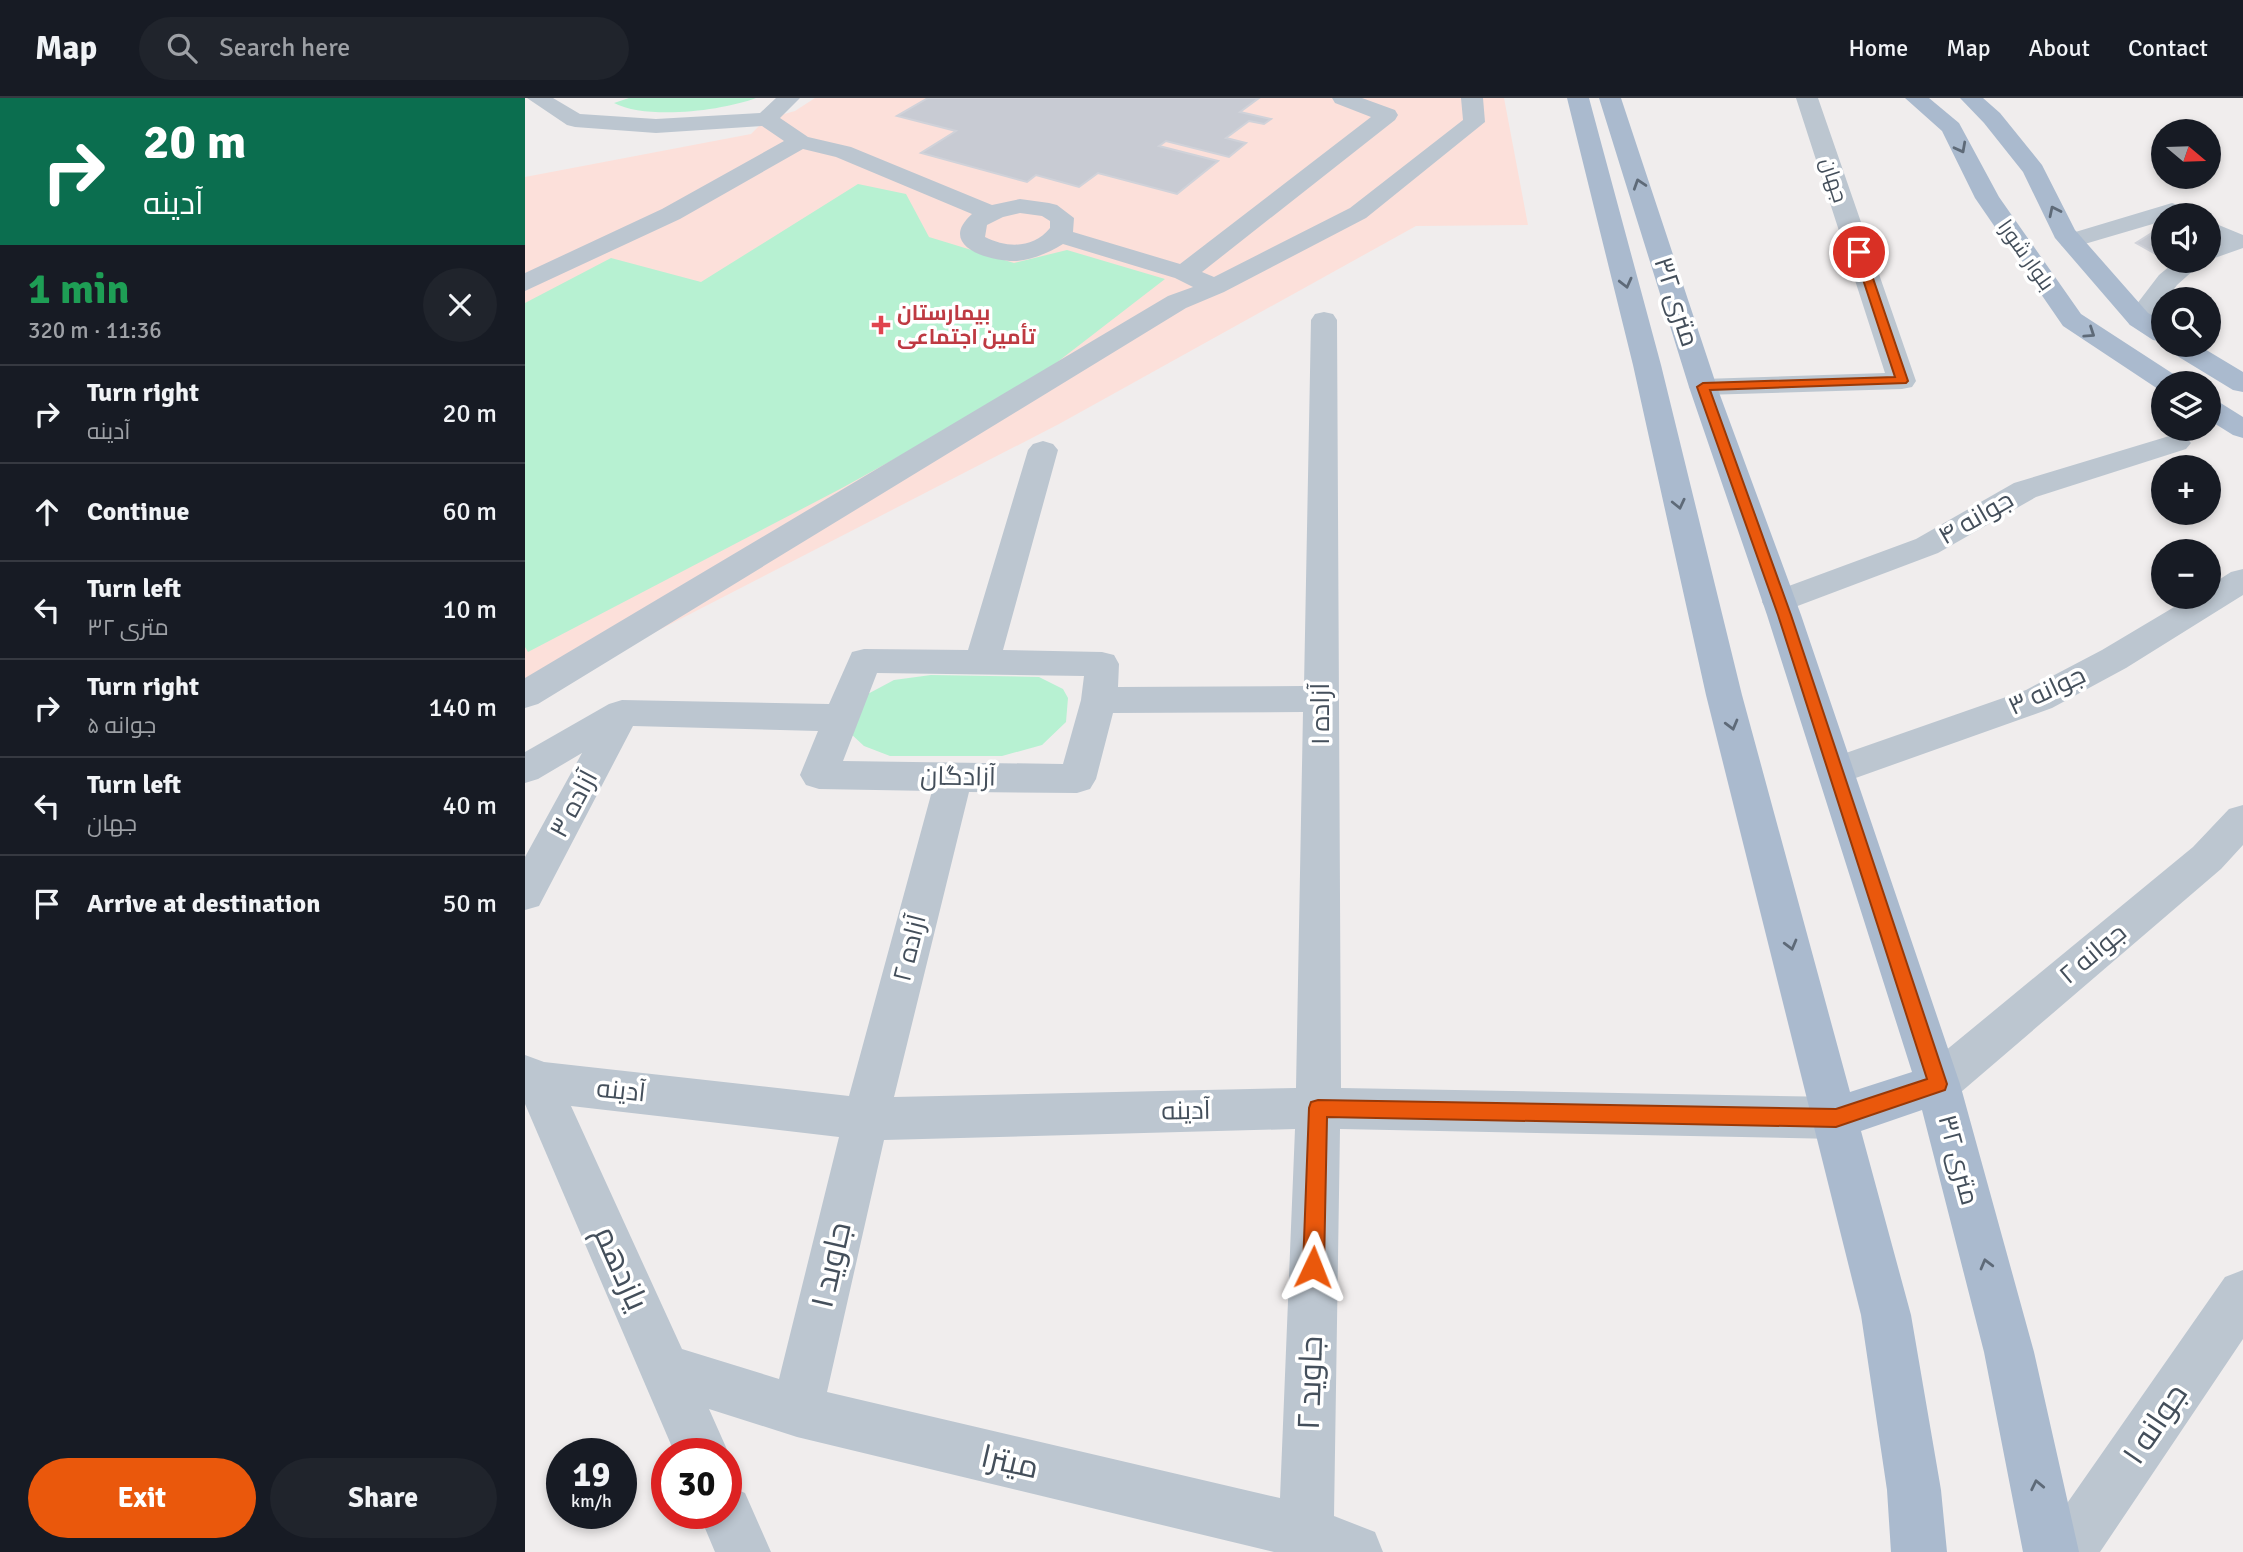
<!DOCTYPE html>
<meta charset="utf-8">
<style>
body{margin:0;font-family:Signika,Cairo,sans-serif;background:#20242c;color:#f1f3f6;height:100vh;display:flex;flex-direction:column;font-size:26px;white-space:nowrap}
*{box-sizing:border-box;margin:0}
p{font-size:23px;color:#9ea1a6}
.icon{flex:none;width:38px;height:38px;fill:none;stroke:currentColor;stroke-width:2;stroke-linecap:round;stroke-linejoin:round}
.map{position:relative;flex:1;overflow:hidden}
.side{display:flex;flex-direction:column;background:#171b24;width:525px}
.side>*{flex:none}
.hud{background:#0b6e4f;color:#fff;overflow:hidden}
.needle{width:46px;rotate:109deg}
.fabs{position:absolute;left:1626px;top:21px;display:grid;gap:14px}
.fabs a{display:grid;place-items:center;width:70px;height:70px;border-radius:50%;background:#171b24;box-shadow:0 4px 10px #0003;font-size:35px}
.speed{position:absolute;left:21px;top:1340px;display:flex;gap:14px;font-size:35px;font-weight:700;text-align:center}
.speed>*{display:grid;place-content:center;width:91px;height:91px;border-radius:50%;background:#171b24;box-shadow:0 4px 10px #0003;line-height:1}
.speed small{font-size:18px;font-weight:400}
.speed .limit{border:10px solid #d22;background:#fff;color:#111}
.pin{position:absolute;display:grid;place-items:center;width:60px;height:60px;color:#fff;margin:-30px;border:4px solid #fff;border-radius:50%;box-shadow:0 2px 7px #0007}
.me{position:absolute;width:77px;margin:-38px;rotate:2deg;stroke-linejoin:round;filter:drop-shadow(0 0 5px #0008)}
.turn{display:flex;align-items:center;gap:24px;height:147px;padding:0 28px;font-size:32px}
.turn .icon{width:91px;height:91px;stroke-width:2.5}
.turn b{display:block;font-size:49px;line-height:60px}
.round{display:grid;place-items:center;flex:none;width:74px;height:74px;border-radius:37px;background:#20242c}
.headline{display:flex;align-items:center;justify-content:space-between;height:119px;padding:0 28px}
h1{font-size:42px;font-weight:700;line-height:52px;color:#1e9e55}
.cta{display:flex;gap:14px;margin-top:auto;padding:14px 28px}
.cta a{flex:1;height:80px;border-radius:42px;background:#ea580c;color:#fff;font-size:28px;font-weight:700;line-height:80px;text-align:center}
.cta a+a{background:#20242c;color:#f1f3f6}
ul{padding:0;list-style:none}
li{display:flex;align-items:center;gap:21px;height:98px;padding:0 28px;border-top:2px solid #363941}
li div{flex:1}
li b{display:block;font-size:26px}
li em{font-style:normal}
header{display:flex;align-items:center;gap:42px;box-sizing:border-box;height:98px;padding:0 35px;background:#171b24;border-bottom:2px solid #363941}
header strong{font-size:33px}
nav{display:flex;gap:38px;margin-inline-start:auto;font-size:24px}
.search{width:490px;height:63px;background:#20242c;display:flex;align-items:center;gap:18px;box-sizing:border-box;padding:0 24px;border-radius:38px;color:#9ea1a6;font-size:26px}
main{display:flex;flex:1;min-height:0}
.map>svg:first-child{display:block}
.medical{fill:#fce0da}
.green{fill:#b7f1d2}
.building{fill:#c8cbd3;stroke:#d0d2d9;stroke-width:2}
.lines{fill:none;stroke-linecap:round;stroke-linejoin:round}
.minor{fill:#bcc6d0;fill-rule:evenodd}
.major{fill:#aabace;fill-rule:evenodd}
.oneway{stroke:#5e6a78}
.route{fill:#ea580c;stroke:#983908;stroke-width:2}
.health-dot{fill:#e0444e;stroke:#fff;stroke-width:2.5}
.labels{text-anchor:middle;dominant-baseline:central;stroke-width:7;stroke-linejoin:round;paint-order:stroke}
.far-street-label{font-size:21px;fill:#444f5b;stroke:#fff}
.far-health-label{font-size:21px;font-weight:bold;fill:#be3a42;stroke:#fff;text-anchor:start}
.street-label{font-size:26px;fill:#444f5b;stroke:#fff}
.near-street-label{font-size:32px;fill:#444f5b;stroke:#fff}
</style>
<header>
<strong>Map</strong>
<div class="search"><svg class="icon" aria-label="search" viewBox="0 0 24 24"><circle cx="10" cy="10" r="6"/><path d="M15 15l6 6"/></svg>Search here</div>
<nav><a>Home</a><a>Map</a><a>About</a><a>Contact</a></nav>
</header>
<main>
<section class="side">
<div class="hud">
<div class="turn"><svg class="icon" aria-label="right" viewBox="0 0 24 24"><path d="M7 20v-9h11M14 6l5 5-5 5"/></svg><div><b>20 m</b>آدینه</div></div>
</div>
<div class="headline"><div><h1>1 min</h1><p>320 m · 11:36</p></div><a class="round"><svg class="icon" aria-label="close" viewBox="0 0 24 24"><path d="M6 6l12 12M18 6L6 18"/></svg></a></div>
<ul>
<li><svg class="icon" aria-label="right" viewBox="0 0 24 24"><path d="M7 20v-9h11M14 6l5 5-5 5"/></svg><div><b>Turn right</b><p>آدینه</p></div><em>20 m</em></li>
<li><svg class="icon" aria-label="ahead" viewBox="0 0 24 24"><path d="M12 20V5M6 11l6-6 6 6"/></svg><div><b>Continue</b></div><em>60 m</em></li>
<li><svg class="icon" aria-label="left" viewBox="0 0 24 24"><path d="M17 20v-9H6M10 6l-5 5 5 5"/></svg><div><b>Turn left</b><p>۳۲ متری</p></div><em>10 m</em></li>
<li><svg class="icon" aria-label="right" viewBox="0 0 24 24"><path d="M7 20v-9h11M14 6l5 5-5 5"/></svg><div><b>Turn right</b><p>جوانه ۵</p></div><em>140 m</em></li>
<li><svg class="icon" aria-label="left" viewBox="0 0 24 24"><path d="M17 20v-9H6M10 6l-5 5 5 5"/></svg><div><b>Turn left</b><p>جهان</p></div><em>40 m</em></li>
<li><svg class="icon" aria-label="arrive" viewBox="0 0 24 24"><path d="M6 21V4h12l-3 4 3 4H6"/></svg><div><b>Arrive at destination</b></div><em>50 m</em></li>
</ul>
<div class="cta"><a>Exit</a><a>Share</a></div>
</section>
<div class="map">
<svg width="1718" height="1454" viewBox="0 0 1718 1454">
<rect width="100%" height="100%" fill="#f0eded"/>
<!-- medical -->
<path class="medical" d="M290,0h689l24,127 -112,1 -357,198 -534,275v-522l226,-43 15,-15 29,-8z"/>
<!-- green -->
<path class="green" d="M104,0h127c-35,13 -109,22 -142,5z
M333,86l48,10 23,43 85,26 53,-13 98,29 -140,108 -183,101 -314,164 -3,-5v-344l86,-45 90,24z
M406,577l108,2 24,12 5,9 -2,24 -24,23 -40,11h-112l-26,-10 -14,-13 14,-37 30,-16z"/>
<!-- building -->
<path class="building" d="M403,0h331l-19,14 31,7 -7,5 -15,-3 -23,17 20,5 -17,14 -63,-16 -7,5 59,15 -41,33 -79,-21 -19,14 -43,-12 -9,7 -106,-29 35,-22 -59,-15z
M1638,128v32l-27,-15z"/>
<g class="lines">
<!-- minor -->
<path class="minor" d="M2,0h26l27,16 76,5 104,-6 16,-15h24l-20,20 28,19 43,10 141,58 28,-6 29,4 8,2 17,13 -1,14 107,32 191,-147 -36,-14 -3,-5h30l33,12 3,5 -3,5 -193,152 12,5 136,-69 113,-88 -2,-22h22l2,24 -119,96 -142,74 -38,16 -648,396 -13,4v-30l643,-382 25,-9 -18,-9 -112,-34c-14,9 -30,15 -46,17 -27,1 -81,-15 -45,-47l-136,-57 -33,-8 -123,70 -155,72v-18l137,-64 122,-68 -22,-15 -106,7 -81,-6 -8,-2zM495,115l22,3 8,5v7c-17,21 -43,20 -65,9l2,-12 16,-8z
M1271,0h22l98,283 -4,6 -10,2 -199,6 -10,-2 -4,-6 4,-6 10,-2 182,-6z
M1647,105l20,7 3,5h-32v6l-92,27 -9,-2 -3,-5 3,-5z
M1684,123l34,14v13l-34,12v-16l8,-3 -8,-4z
M1651,163h28l-27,24 -10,14h-4c-1,18 -17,30 -33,26l-4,-6 4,-6 29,-38z
M799,214l9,2 4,6 4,768 495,9 16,6 7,15 -7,15 -16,6 -496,-10 -6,387 41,16 8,20h-109l-477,-115 -88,-28 20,45 -3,6v-6h-51l-150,-350v-49l19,7 305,34 83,-305 -113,-2 -13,-4 -6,-10 18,-44 -185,-5 -94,180 -14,4v-53l57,-104 -44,26 -13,4v-31l84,-48 13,-4 207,4 23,-52 12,-3 104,1 60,-200 5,-6 10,-3 10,3 5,6 -55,200 99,2 12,3 5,9 -1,23 186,-1 7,-366 4,-6zM352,575l207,3 -3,24 -18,64 -220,-3zM778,614l-7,376 -402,9 75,-305 108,1 13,-4 6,-10 17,-66zM46,1008l268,31 -60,242 -97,-30zM770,1031l-15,369 -453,-106 57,-252z
M1651,336l10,3 5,6 -5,6 -150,48 -98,56 -159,60 -12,-3 -5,-8 5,-8 149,-55 98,-56z
M1718,471v26l-117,73 -74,40 -216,77 -13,-4 -6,-10 6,-10 203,-71 76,-40 89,-53h18v-11l22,-14z
M1718,707v40l-22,24 -267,229 -16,6 -16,-6 -6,-14 6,-14 271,-223 36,-38z
M1718,1172v69l-143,213h-61l8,-20 178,-255z
M201,1387l19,8 26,59h-56l-16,-38h27z"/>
<!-- major -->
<path class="major" d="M1042,0h22l72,267 81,330 108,397 62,-20 -145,-457 -78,-228 -90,-289h22l96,289 84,228 159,469 74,268 45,200h-56l-39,-200 -62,-242 -61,21 50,184 30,175 6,62h-56l-4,-62 -26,-175 -155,-620 -73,-330z
M1380,0h24l30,25 40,74 82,117 97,63 4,6h-19v7l-5,-1 -95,-63 -88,-128 -33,-67z
M1435,0h23l17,15 42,52 33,65 73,83 15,9v20l-10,-2 -23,-15 -75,-87 -32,-66 -39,-49z
M1640,247h33l45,27v20l-10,-2 -64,-39z
M1684,301l10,3 24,15v21l-10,-3 -24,-15z"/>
</g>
<!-- one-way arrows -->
<defs><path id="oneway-chevron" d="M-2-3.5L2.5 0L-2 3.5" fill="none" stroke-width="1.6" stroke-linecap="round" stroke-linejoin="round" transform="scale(1.75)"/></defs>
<g class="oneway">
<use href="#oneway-chevron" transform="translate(1436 50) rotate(62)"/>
<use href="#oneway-chevron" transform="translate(1114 86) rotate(-108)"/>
<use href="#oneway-chevron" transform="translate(1529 113) rotate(-116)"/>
<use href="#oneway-chevron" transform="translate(1101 185) rotate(76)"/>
<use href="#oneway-chevron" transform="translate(1565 235) rotate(34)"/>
<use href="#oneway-chevron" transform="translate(1154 406) rotate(77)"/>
<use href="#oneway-chevron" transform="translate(1207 627) rotate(75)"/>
<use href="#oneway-chevron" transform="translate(1266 847) rotate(75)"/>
<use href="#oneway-chevron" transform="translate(1461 1166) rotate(-105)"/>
<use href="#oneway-chevron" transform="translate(1512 1387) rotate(-102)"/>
</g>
<!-- route -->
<path class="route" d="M1334,151l5,3 44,129 -2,2 -196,7 81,225 156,469 -2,6 -109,37 -509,-10 -3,150 -3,8 -8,2 -7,-2 -3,-8 6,-159 2,-6 7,-2 518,9 91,-30 -149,-464 -81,-228 6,-4 192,-6 -41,-125z"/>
<!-- markers -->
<path class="health-dot" d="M352.5 216.5h7v7h7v7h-7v7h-7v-7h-7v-7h7z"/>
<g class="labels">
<!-- far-street labels -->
<g class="far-street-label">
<text transform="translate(1309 82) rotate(72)">جهان</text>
<text transform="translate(1501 157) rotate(55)">بلوار شورا</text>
</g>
<!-- far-health labels -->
<g class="far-health-label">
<text x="372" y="215">بیمارستان<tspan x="372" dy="24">تأمین اجتماعی</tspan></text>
</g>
<!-- street labels -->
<g class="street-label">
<text transform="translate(1151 204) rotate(72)">۳۲ متری</text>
<text transform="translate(1451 420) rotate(-30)">جوانه ۴</text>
<text transform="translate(1522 593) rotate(-25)">جوانه ۳</text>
<text transform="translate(796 616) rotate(-90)">آزاده ۱</text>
<text transform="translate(433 679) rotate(1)">آزادگان</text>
<text transform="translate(49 706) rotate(-62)">آزاده ۳</text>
<text transform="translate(385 850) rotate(-76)">آزاده ۲</text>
<text transform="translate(1568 856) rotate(-40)">جوانه ۲</text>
<text transform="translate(96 993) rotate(6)">آدینه</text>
<text transform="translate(661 1013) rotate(-1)">آدینه</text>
<text transform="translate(1433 1062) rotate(75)">۳۲ متری</text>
</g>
<!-- near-street labels -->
<g class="near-street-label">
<text transform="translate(306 1167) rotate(-77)">جاوید ۱</text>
<text transform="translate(96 1170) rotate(66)">یازدهم</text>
<text transform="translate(785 1285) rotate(-88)">جاوید ۲</text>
<text transform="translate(1630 1326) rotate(-56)">جوانه ۱</text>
<text transform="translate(485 1364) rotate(13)">میترا</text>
</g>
</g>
</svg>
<div class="fabs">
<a><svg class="needle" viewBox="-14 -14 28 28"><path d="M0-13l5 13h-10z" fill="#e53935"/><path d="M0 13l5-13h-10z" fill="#9ea1a6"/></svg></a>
<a><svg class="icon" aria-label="sound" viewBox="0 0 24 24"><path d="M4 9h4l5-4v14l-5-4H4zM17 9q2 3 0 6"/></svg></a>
<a><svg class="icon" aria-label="search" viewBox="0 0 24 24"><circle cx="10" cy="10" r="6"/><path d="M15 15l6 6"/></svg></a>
<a><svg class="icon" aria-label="layers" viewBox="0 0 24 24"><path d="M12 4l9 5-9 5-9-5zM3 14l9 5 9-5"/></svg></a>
<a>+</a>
<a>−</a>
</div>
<div class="speed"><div>19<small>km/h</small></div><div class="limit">30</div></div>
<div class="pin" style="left:1334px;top:154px;background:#d93025"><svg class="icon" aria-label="arrive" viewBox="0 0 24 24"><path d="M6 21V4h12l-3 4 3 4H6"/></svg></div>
<svg class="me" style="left:788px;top:1169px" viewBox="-20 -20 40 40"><path d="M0-17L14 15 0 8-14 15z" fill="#ea580c" stroke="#fff" stroke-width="4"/></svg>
</div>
</main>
